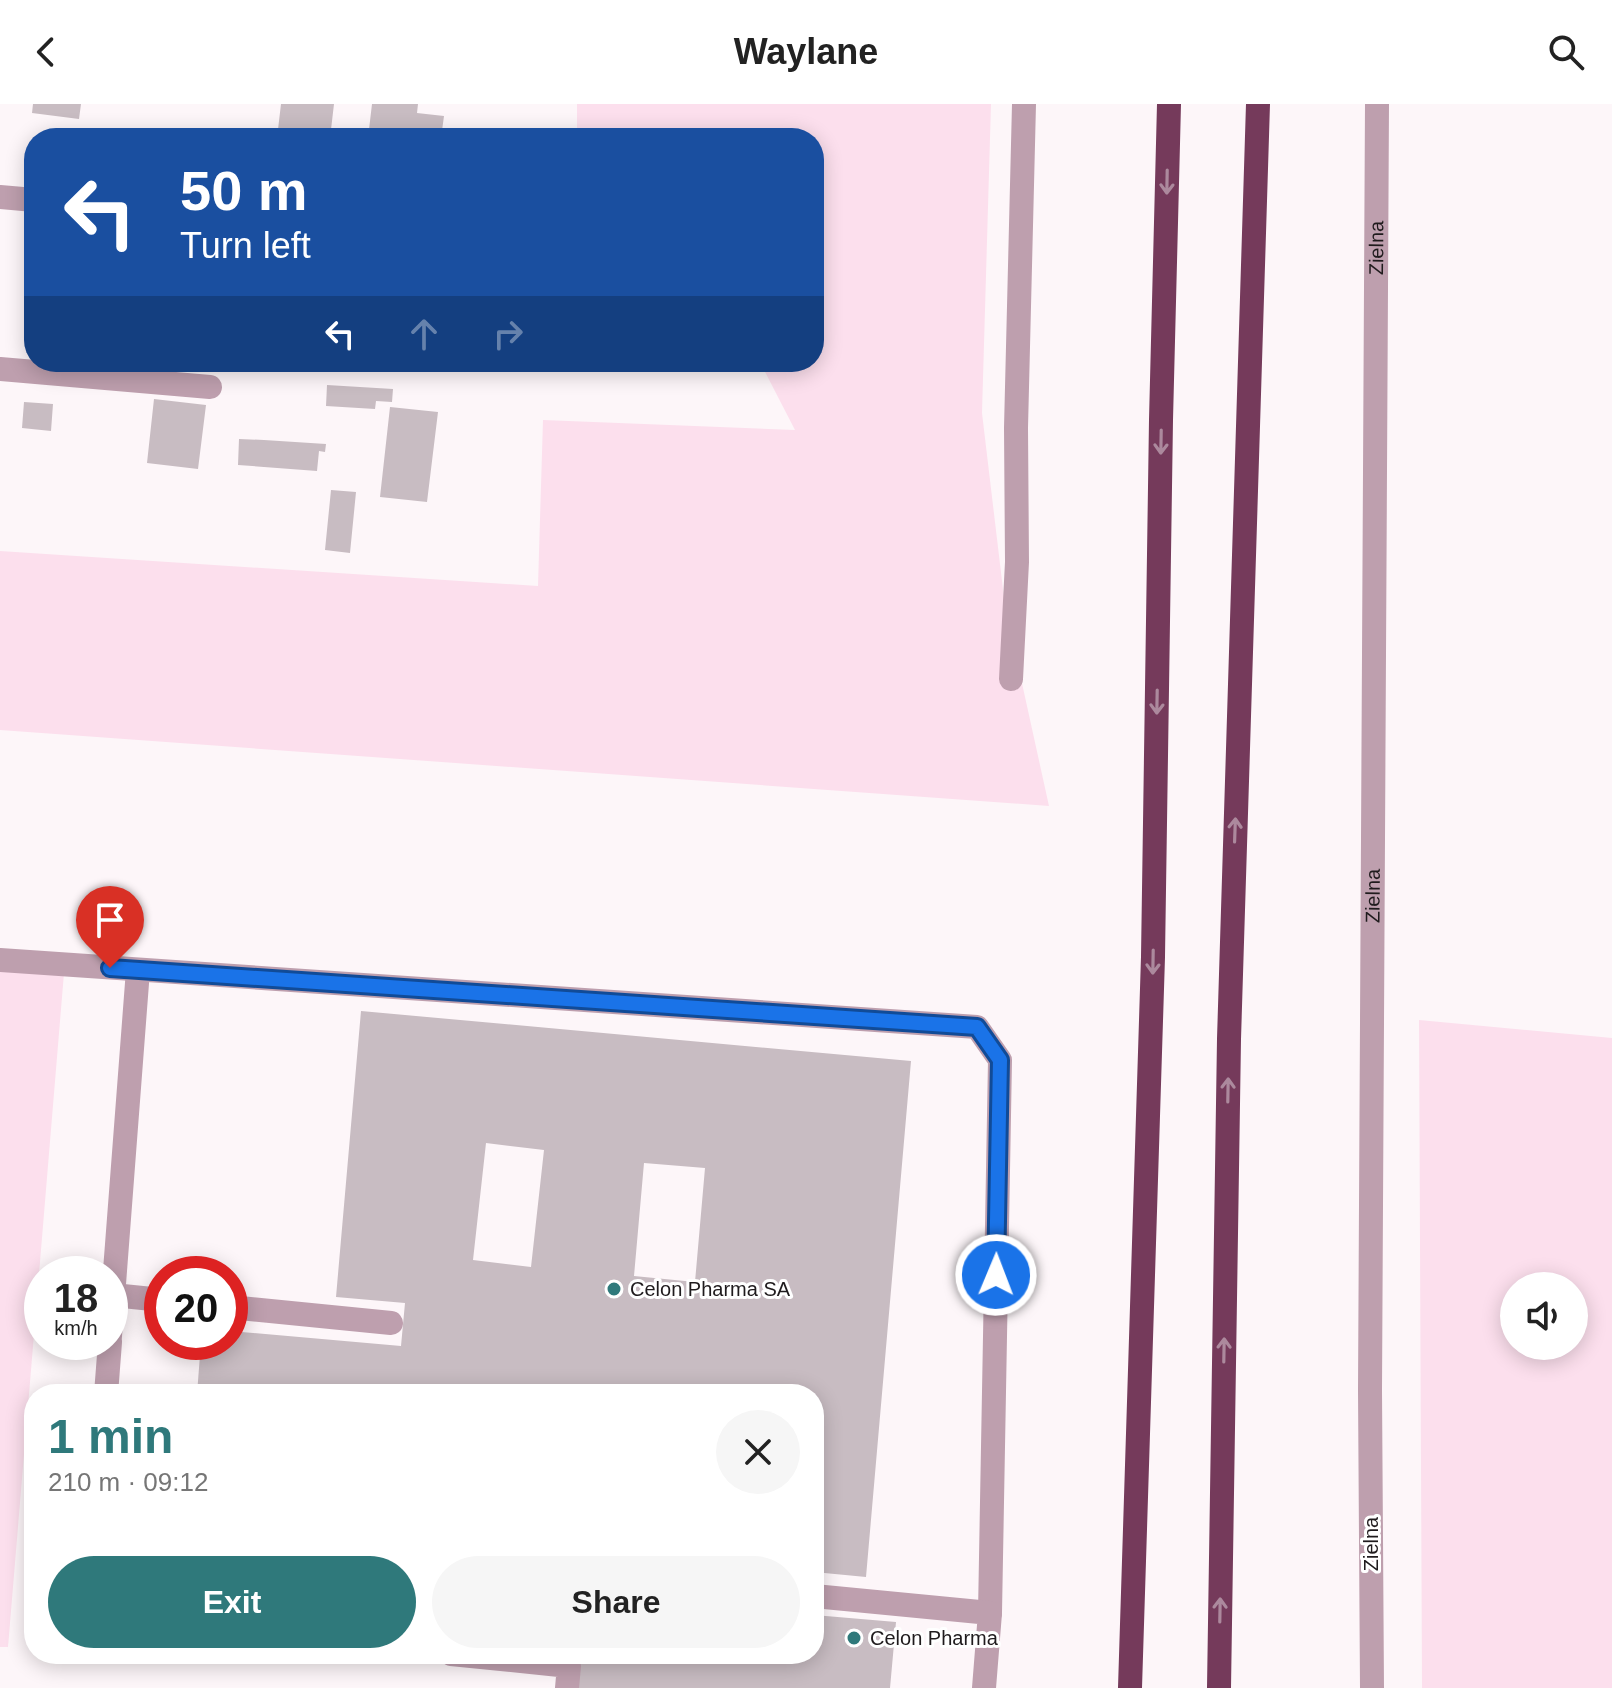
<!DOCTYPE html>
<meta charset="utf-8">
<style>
body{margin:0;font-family:Arial,sans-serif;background:#f6f6f6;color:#222;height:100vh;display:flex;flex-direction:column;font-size:30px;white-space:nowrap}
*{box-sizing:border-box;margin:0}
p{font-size:26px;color:#767676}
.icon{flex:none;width:44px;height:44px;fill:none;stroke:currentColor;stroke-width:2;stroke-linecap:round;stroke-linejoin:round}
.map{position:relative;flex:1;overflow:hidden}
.sheet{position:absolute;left:24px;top:1280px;width:800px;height:280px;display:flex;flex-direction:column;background:#fff;border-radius:32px;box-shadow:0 4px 20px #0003}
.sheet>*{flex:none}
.top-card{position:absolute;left:24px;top:24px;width:800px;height:244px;border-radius:32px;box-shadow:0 4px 20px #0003;background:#1a4fa0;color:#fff;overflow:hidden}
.tools{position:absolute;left:1500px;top:1168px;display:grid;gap:16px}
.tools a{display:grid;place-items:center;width:88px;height:88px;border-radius:50%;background:#fff;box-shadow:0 4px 20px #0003;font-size:40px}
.speed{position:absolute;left:24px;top:1152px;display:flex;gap:16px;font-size:40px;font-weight:700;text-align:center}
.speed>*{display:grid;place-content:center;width:104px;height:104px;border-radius:50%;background:#fff;box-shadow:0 4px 20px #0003;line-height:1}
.speed small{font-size:20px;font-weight:400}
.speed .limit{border:12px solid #d22;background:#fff;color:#111}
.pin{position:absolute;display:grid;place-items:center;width:68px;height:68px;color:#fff;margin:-82px -34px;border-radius:50% 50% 50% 0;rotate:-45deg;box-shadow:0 0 8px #0007}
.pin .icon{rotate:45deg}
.me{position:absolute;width:88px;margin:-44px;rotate:1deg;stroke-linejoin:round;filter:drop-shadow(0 0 6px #0008)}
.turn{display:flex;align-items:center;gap:28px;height:168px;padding:0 24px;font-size:36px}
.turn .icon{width:104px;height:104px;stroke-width:2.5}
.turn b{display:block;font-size:56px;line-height:68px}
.lanes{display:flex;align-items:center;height:76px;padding:0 24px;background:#0003;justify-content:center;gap:40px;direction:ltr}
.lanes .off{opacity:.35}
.round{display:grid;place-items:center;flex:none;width:84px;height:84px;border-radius:42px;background:#f6f6f6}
.overview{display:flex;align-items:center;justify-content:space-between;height:136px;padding:0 24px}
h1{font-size:48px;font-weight:700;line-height:60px;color:#2f797b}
.primary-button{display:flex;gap:16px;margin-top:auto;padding:16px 24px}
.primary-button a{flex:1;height:92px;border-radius:48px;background:#2f797b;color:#fff;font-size:32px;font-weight:700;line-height:92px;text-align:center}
.primary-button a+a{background:#f6f6f6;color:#222}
header{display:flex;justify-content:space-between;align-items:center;height:104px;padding:0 24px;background:#fff;font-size:36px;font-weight:700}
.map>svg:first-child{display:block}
.green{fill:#fcdfed;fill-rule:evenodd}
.building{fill:#c8bcc2;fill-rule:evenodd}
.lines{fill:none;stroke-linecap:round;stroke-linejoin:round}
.minor{stroke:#be9fae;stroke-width:24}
.highway{stroke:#753a5b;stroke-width:24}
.oneway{stroke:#ac899d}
.route-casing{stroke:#114b97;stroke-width:20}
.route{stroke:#1a73e8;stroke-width:14}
.poi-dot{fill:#2f797b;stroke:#fff;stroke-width:3}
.labels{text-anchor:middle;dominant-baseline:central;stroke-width:6;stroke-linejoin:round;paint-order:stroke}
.street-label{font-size:20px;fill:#1f1b1d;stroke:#fff}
.poi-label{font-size:20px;fill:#1f1b1d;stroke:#fff;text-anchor:start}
</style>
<header><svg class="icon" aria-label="back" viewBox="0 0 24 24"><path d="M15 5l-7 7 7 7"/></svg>Waylane<svg class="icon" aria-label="search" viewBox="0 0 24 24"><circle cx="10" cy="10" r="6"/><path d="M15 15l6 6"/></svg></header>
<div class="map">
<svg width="1612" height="1584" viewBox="0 0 1612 1584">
<rect width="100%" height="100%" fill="#fdf6f9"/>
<!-- green -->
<path class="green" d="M577,0h414l-9,309 23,193 44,200 -1049,-76v-179l538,35 5,-166 252,10 -35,-68h54v-224h-237z
M0,854l65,3 -57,686h-8z
M1419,916l193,18v650h-190zM1514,1182h60v60h-60z"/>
<!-- building -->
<path class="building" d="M33,0h48l-2,15 -47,-6z
M281,0h53l-4,34h-53z
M372,0h46l-1,9 27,3 -3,22h-73z
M327,281l66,4 -1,13 -16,-1 -1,8 -49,-3z
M154,295l52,6 -8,64 -51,-6z
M24,298l29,2 -2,27 -29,-3z
M390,303l48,5 -11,90 -47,-5z
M239,335l25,1 62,4 -1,8 -6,-1 -2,20 -79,-6z
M331,386l25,2 -6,61 -25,-3z
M361,907l550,50 -45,516 -52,-5v-178h-617l4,-52h29v-11l171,15 4,-43 -69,-6zM486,1039l58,7 -13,117 -58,-7zM644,1059l61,5 -10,114 -61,-6z
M814,1511l82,7 -6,66h-312l3,-34h233z"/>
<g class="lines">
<!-- minor -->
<g class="minor">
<path d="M0,93l34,3"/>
<path d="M0,265l210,18"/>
<path d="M1011,575l6,-117 -1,-134 8,-324"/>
<path d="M0,856l977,67 23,33 -10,553"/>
<path d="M113,1191l49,5"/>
<path d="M230,1203l161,16"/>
<path d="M110,1232l28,-366"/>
<path d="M106,1290l4,-52"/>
<path d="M814,1492l176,17 -6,75"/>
<path d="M451,1550l118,12 -2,22"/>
<path id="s1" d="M1372,1584l-2,-298 7,-1286"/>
</g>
<!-- highway -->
<path class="highway" d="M1130,1584l23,-731 8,-537 8,-316
M1219,1584l10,-649 29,-935"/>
</g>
<!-- one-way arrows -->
<defs><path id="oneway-shaft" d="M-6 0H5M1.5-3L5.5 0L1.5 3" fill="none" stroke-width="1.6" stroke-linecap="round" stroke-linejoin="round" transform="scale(2)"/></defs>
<g class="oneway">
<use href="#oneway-shaft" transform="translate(1167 78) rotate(91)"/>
<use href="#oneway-shaft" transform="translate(1161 338) rotate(91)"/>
<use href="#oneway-shaft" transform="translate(1157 598) rotate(91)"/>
<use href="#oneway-shaft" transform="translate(1235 726) rotate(-88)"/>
<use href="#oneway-shaft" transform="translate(1153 858) rotate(91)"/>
<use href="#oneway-shaft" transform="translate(1228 986) rotate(-89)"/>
<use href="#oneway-shaft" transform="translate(1224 1246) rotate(-89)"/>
<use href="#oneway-shaft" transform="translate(1220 1506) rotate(-89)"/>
</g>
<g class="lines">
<defs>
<path id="route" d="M110,864l867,59 23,33 -4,215"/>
</defs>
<!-- route casing -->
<use href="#route" class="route-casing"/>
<!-- route -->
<use href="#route" class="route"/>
</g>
<!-- markers -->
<g class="poi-dot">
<circle cx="614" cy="1185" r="8"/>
<circle cx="854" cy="1534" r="8"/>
</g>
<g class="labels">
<!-- street labels -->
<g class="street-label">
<text stroke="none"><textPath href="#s1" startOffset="1440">Zielna</textPath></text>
<text stroke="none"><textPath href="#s1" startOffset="792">Zielna</textPath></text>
<text transform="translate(1371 1440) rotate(-90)">Zielna</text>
</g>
<!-- poi labels -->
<g class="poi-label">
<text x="630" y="1185">Celon Pharma SA</text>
<text x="870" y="1534">Celon Pharma</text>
</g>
</g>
</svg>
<div class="tools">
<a><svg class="icon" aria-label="sound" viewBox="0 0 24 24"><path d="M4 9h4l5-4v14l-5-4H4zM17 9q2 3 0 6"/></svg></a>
</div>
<div class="speed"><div>18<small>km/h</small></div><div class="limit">20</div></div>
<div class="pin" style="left:110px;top:864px;background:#d93025"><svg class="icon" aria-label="arrive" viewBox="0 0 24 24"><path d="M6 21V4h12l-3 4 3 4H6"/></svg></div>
<svg class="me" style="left:996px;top:1171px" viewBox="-20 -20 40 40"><circle r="17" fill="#1a73e8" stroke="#fff" stroke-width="3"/><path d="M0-11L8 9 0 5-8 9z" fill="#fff"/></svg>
<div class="top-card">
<div class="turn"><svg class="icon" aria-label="left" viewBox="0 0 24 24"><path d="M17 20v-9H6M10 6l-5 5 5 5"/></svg><div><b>50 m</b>Turn left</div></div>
<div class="lanes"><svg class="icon" aria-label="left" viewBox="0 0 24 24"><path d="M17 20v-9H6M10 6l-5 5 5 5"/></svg><svg class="icon off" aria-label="ahead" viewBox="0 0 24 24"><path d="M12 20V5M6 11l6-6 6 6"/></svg><svg class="icon off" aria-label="right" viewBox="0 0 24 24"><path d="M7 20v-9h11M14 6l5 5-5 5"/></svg></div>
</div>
<section class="sheet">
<div class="overview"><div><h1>1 min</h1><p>210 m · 09:12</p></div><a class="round"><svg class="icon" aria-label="close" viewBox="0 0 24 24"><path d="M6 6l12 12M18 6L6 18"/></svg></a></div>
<div class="primary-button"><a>Exit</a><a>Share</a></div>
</section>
</div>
